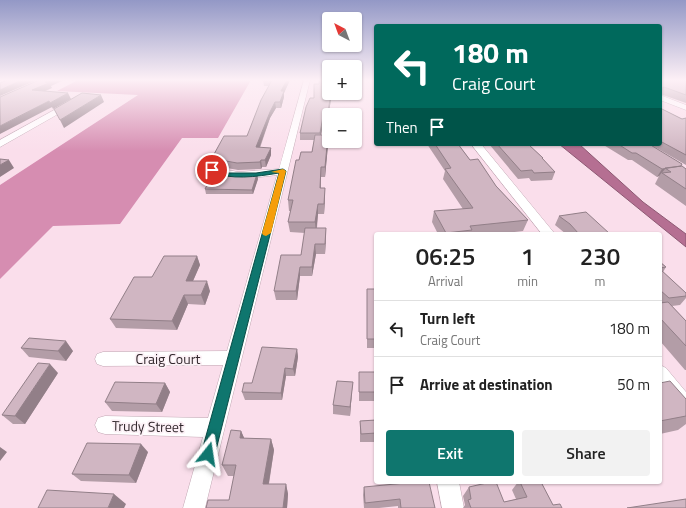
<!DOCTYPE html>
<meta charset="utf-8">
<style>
body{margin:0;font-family:"Titillium Web",sans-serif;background:#f2f2f2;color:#222;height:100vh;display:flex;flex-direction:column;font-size:15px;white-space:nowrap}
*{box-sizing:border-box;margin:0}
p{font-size:13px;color:#767676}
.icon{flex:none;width:22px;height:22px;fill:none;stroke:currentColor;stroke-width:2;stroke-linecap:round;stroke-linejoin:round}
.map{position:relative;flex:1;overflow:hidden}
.drawer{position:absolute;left:374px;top:232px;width:288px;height:252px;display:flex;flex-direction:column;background:#fff;border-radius:4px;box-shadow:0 1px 3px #0004}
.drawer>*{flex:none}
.top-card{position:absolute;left:374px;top:24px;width:288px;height:122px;border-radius:4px;box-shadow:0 1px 3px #0004;background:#00695c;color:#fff;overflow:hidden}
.needle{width:26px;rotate:319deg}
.buttons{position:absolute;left:322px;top:12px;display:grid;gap:8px}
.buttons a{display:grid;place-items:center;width:40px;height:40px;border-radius:4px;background:#fff;box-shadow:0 1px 3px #0004;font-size:20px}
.pin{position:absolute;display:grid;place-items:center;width:34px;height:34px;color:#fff;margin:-17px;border:2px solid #fff;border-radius:50%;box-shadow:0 1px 4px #0007}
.me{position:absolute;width:44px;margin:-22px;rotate:15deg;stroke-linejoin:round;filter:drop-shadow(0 0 3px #0008)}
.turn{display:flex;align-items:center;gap:14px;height:84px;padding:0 12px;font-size:18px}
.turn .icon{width:52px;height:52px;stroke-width:2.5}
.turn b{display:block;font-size:28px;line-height:34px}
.then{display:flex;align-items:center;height:38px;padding:0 12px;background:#0003;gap:8px;font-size:15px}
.eta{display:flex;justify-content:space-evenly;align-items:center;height:68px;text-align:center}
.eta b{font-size:24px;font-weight:600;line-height:28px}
.primary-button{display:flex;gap:8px;margin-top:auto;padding:8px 12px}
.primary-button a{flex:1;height:46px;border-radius:4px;background:#0f766e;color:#fff;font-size:16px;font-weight:600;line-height:46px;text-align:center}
.primary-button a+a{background:#f2f2f2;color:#222}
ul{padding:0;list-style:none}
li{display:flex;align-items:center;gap:12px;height:56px;padding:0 12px;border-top:1px solid #e0e0e0}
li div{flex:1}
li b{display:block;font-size:15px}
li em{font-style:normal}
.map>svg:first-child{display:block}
.forest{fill:#d68db1}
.water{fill:#b56f92;stroke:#8d5973}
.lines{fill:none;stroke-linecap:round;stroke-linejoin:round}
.street-casing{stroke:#c1a7b3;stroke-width:1}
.street{fill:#fff;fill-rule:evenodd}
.wall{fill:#b39da7}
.shaded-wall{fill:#927f88}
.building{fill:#d0b6c2;stroke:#927f88}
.route{fill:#0f766e;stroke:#0a4d48}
.slow{fill:#f59e0b}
.labels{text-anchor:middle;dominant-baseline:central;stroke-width:3.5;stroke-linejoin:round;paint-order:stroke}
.near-street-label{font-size:14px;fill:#31272c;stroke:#fcf1f6}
</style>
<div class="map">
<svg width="686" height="508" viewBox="0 0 686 508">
<rect width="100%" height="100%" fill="#fadeeb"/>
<!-- forest -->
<path class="forest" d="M78,80h173l-33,58h-36l-62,86 -67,2 -53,53v-94l138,-90 -81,-4z"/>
<!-- water -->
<path class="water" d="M559,144h20l64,58 43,32v13z"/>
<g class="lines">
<defs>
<path id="street" d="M304,80h6l-105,428h-22l20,-71 -98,-3 -7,-2 -3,-7 3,-7 7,-2 103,2 15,-53 -120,1 -6,-2 -2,-5 2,-5 6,-2 124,-1 50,-176c-16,2 -58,8 -70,-5l5,-3 26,5 41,-3z
M660,95l26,10v5l-26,-10z
M67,103l7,2 -74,42v-7z
M471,144h10l74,90h-13z
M660,365l6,3 20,24v23l-7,-3 -19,-25z
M437,482h22l5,26h-22z"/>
</defs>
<!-- street casing -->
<use href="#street" class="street-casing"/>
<!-- street -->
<use href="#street" class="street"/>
</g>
<!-- wall -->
<path class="wall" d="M263,80h27l-6,13v4l-3,11h-5l-6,10 -10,30h11v7l-5,12h-4l-1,2 -23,1 -22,-4 -3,-10 34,-20 22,-50h-5z
M660,80h26v23l-26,-9z
M329,93h3l-4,25h-4l-3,17h7v10l-3,32h-4v11l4,10 -1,16h-6l-1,14h9v9l-1,17h-9l-4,22h-12l-3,24h-21l-2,-9 27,-36 4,-22 -15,-1 -2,-10 3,-11h-2l-1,-11 11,-40 13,-8 2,-12h-14v-7l14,-35z
M660,108l22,11 4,-1v47l-33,-19 28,20 5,3v37l-31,-22 4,-8 -2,1 -25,-17h-4l-26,-16h58z
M427,144h31l12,16 26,26 32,34 -5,11 -27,3h-58l-6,-12 2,-11 29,-2 -20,-30 2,-8z
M489,144h39l15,14v2l12,12 -3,8 -21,1 -2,-3 -11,1z
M257,174l1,5 -5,15h-47l-1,-5 24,-14z
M559,216l51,18h-44l-11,-9z
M197,256l3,9 -7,16 17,10 -5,14 -17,-1 -11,26 -61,-2 -6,-9 42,-42z
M660,262l6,5 -3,5 23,21v5l-6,7 -8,1 14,15v49h-1l-25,-29z
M367,289h9v59h-9z
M21,348l52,3 -7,10 -37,-4z
M297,349l1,8 -3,19h-9l-4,24h-37l-3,-8 10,-9z
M359,372h17v29h-17z
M58,373l-33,51h-12l-11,-9z
M353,382l-1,9 -2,25 -17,-2v-9z
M165,383l5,9 -8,20 -50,-1 -7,-9z
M660,383l26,16v25l-8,6 -18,4z
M376,420v22h-16v-21z
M241,431l3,7 27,1 3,11 -5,34h17l2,10 -1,14h-81l23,-8 5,-24h-6l-6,-11z
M148,452l-12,31 -55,-2 -9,-7z
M518,482h23l12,23 9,3h-99l2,-3 -2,-9 6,-9 35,15 12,-3 -4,-9z
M364,487l71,21h-37v-2l-19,2h-15l-1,-13z"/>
<!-- shaded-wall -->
<path class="shaded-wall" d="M22,80h15l-37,16v-6z
M50,80h14l-13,6 1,2 -18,8 -2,-6 13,-8z
M287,80h3l-6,13v4l-3,11 -1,-6 1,-11z
M664,87l-3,7h-1v-2l2,-4z
M68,93l3,6 -18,10 -3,-6z
M331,93h1l-4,25v-6z
M101,95l3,7 -40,26 -4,-8z
M49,101l3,6 -52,27v-8z
M275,102l1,6 -6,10 -13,36 -1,-7 14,-35z
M324,111v7l-4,23v-8z
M328,135v10l-3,32v-10z
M271,148v7l-5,12 -1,-7z
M9,160l5,8 -14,9v-12z
M261,160l1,7 -1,2 -1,-7z
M321,167v10l-1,21v-10z
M662,169h3l-6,7 -2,1z
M257,174l1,5 -5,15 -1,-4z
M325,188v10l-1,16v-10z
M318,204v10l-2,19 -1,-11z
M326,228v9l-1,17v-10z
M315,244l1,10 -4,22v-9z
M197,256l3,9 -11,25 -3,-9z
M300,267v9l-3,24 -1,-9z
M207,281l3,10 -5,14 -4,-10z
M184,295l4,9 -11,26 -5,-9z
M66,341l7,10 -7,10 -8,-10z
M297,349l1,8 -3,19 -2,-7z
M50,364l8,9 -33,51 -10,-8z
M285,368l1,8 -4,24 -1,-7z
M353,382l-1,9 -2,25v-9z
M165,383l5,9 -8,20 -6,-8z
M241,431l5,11 -6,-4z
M271,439l3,11 -7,44 -4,-10z
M141,444l7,8 -12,31 -7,-8z
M0,447l7,5 -7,9z
M286,484l2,10 -1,14h-4z
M114,494l12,10 -2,4h-16z"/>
<!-- building -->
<path class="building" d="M7,80h15l-22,10v-7z
M39,80h11l-5,2 4,1 -17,7 36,3 -18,10 -1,-2 -49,25v-29z
M272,80h15l-6,11h3l-4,11h-5l-5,10 -14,35 15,1 -6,12h-4l-1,2 -23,1 -22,-4 1,-3h-3l11,-20h23l14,-36z
M319,80h10v13h2l-3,19 -4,-1 -4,22h-20l6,-26 4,-9h4v-14h5z
M660,80h26v15l-22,-8 -2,1h-2z
M82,93l19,2 -41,25 -6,-11z
M660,108l22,11 4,-1v37l-26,-14z
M315,135h13l-3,32h-4l-1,21h5l-1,16h-6l-3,18h-27l5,-22h-5l8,-40h3l2,-8h11z
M435,144h23l12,16 8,-1 18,27 32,34 -58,6 2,4 -26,3 -12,-22 39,-3 -28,-39 6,-1z
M497,144h31l15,14h-1l13,14 -21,1 -2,-3 -11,1z
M618,144h31l33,20 -1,2 -19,3 -26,-16h-4z
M0,159l9,1 -9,5z
M682,166l4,3v20l-24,-16 9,-1 -6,-4z
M214,172l15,3 28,-1 -5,16 -47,-1z
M586,212l24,22h-31l-9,-10 -11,-8z
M305,228h21l-1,16h-10l-3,23h-12l-4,24h-22l7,-36h20z
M164,256h33l-11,25h21l-6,14h-17l-12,26 -62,-2 24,-42h18z
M660,262l6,5 -6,1z
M660,269l26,24v3l-17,2 -9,-8z
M367,289h9v50h-9z
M668,302l18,19v25l-26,-28v-15z
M29,338l37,3 -8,10 -37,-3z
M262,347l35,2 -4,20 -8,-1 -4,25 -39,-1 2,-9h8z
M38,363l12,1 -35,52 -13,-1z
M359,372h17v20h-17z
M337,381l16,1 -3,25 -17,-2z
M670,381l16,18v17l-26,5v-38z
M115,382l50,1 -9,21 -51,-2z
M376,420v13l-15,1 -1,-13z
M231,430l10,1 -1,7 31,1 -8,45h23l-3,24h-77l2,-8h21l7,-35h-14z
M87,443l54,1 -12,31 -57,-1z
M416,482h13l6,26h-34l-1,-9 -35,4 -1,-16z
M491,482h5l8,20 23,-5 -7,-15h21l12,23 7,-1 2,4h-91l-3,-8 3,-1 -2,-12z
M47,490l67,4 -6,14h-70z
M686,499v9h-59z"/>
<!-- sky -->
<linearGradient id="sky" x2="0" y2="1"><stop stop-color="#9398c6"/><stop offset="0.53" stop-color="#fdf0f6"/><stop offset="1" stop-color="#fdf0f6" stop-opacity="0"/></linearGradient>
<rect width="686" height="151" fill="url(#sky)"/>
<!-- route -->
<path class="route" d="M212,168l13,5h31l27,-4 3,2 -71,283 -2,5 -5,2 -5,-2 -2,-5 78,-281c-24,4 -47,7 -70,-1v-3z"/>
<!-- slow -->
<path class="slow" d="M283,169l3,2 -15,62 -5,3 -3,-1 -1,-2 17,-60 -8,-1z"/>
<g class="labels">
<!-- near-street labels -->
<g class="near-street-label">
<text x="168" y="358">Craig Court</text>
<text transform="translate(148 426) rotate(1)">Trudy Street</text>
</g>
</g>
</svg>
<div class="buttons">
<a><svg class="needle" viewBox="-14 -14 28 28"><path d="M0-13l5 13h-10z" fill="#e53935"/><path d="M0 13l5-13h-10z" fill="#767676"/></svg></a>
<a>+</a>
<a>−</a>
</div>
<div class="pin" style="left:212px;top:170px;background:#d93025"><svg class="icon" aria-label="arrive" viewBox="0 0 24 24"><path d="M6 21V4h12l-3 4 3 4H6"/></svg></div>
<svg class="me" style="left:208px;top:454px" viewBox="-20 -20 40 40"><path d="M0-17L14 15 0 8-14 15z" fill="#0f766e" stroke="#fff" stroke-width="4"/></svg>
<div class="top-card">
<div class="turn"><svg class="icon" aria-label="left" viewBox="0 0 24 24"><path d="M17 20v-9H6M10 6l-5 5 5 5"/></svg><div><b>180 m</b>Craig Court</div></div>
<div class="then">Then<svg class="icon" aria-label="arrive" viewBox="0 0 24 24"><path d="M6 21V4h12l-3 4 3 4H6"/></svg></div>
</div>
<section class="drawer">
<div class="eta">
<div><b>06:25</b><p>Arrival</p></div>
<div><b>1</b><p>min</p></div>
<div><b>230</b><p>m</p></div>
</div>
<ul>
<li><svg class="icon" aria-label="left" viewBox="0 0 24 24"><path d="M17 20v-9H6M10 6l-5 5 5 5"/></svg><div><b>Turn left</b><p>Craig Court</p></div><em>180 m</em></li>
<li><svg class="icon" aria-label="arrive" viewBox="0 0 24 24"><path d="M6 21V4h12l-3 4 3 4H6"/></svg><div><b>Arrive at destination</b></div><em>50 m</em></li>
</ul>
<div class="primary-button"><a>Exit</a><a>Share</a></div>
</section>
</div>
